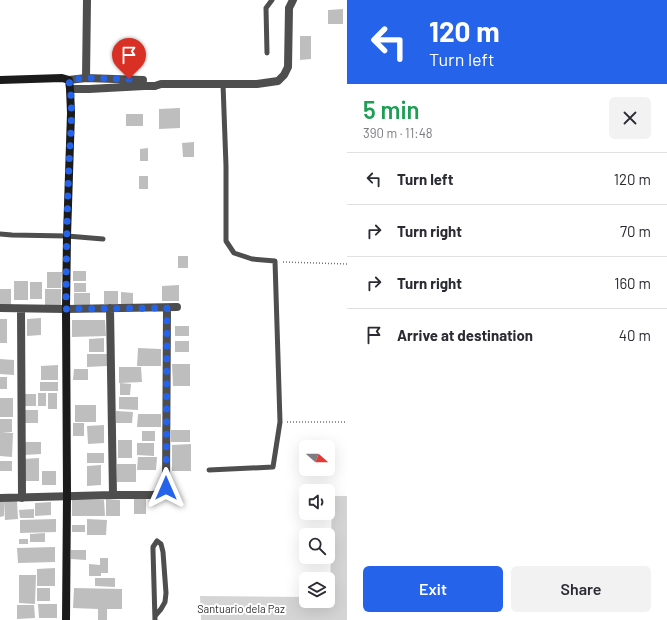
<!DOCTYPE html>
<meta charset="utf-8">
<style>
body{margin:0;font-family:Barlow,sans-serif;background:#f2f2f3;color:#2b2b33;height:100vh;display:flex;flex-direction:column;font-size:15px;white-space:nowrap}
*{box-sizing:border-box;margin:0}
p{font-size:13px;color:#7c7c81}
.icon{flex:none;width:22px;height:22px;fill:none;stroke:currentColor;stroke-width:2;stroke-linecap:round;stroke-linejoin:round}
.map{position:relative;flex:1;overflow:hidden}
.side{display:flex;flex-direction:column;background:#fff;width:320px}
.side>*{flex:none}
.banner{background:#2563eb;color:#fff;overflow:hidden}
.needle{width:26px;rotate:111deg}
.controls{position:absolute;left:299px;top:440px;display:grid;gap:8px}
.controls a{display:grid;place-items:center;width:36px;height:36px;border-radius:6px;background:#fff;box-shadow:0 4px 16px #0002;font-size:20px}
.pin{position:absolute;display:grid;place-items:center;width:34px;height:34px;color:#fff;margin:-41px -17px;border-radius:50% 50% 50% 0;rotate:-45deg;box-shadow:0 0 4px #0007}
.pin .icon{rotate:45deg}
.me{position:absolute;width:44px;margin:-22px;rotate:0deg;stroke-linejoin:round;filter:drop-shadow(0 0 3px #0008)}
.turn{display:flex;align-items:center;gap:14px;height:84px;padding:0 16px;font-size:18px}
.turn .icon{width:52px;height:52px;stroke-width:2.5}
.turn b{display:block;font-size:28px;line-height:34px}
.round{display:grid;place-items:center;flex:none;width:42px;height:42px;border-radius:6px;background:#f2f2f3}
.overview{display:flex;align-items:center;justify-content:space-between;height:68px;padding:0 16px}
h1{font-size:24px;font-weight:600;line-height:30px;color:#1e9e55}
.primary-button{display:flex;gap:8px;margin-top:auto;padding:8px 16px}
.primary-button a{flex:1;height:46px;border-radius:6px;background:#2563eb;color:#fff;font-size:16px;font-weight:600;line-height:46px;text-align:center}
.primary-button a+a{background:#f2f2f3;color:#2b2b33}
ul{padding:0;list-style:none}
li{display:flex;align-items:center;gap:12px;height:52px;padding:0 16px;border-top:1px solid #e1e1e2}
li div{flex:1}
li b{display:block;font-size:15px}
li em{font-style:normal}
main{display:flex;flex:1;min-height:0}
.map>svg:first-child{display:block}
.green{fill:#d5d5d5}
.building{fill:#bebebe}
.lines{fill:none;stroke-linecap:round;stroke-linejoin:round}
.path{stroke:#707070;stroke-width:1.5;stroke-dasharray:1 2;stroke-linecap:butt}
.lane{stroke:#4e4e4e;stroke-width:5}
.street{stroke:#4e4e4e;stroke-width:8}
.secondary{stroke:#1b1b1b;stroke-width:8}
.route{stroke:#2563eb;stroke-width:7;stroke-dasharray:0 12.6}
.labels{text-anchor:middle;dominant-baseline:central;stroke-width:4;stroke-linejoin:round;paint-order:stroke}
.park-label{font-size:11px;fill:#2c2c2c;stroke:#fff}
</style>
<main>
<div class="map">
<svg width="347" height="620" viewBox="0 0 347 620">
<rect width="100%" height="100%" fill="#fff"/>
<!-- green -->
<path class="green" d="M332,496h15v124h-146l-1,-24 106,1v4h22v-4h2z"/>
<!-- building -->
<path class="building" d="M343,9v15h-15v-14z
M300,36h11v23l-11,1z
M180,108v20l-21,1v-20z
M126,114h17v12h-17z
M194,142v15h-11l-1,-14z
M148,148v13h-8v-12z
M139,176h9v13h-9z
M178,256h10v12h-10z
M73,271h13v10h-13z
M47,272h15l-1,16h-14z
M14,281h14v19h-14z
M30,282h12v17h-12z
M74,283h12v9h-12z
M179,285v16h-17v-15z
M0,289h11v18h-11z
M45,289h16v17h-16z
M104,291h14v13h-14z
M121,292l12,1v15l-12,-1z
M74,293h16v14h-16z
M41,318v17l-14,1v-17z
M0,319h7v24h-7z
M72,320h33l1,16 -34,1z
M175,326h14v10h-14z
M104,338v14h-15v-13z
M175,341h14v11h-14z
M138,348l23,1v17h-24z
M87,354h20v12l-20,1z
M0,359l14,1v15l-14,-1z
M172,364h18v22h-17z
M58,365v15h-17v-14z
M119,367h22l1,15 -23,1z
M74,369h14v11h-15z
M0,377h7v12h-7z
M40,382h18v9h-18z
M120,383l11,1 -1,11h-10z
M38,393h8v13h-8z
M48,393h9v16h-9z
M23,394h13v12h-13z
M119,397h19v13l-19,-1z
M0,398h13v19h-13z
M75,405h21v17h-21z
M23,410h15v13h-15z
M116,411l17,1 -1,11h-16z
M138,414h23v13h-24z
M0,419h12v13l-10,1h11l-1,24 -12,-1z
M73,423h11v13h-11z
M104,425v18l-16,1 -1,-18z
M171,430h19v12h-19z
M142,431h13v10h-13z
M118,440h14v18h-14z
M24,442h17v12l-17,1z
M137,443h17v13l-17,-1z
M191,444v27h-19v-26z
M87,453h17v10h-17z
M138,457h19l-1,13h-19z
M39,458v23h-16v-22z
M0,461h12v10h-12z
M117,464h19v18h-19z
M101,465v20l-14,1v-20z
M42,471h14v14h-14z
M134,498h12v16h-12z
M106,499l14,1v16h-14z
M72,500h32l1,16h-33z
M4,501h13l1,18 -13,1z
M0,502h4v14l-4,1z
M51,502v13l-16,1v-13z
M34,509v9h-14l-1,-8z
M56,519v13l-36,1v-13z
M87,519l20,1 -1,15h-19z
M72,525h13v7h-13z
M45,533v9h-15v-8z
M19,539h9v5h-9z
M55,547v15l-37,1 -1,-15z
M71,550h15v10l-15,-1z
M100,558h8v15h-7v3h-12v-12l11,1z
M55,568v18h-18v-17z
M19,575h17l-1,29 -16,-1z
M95,578h20v9l-20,-1z
M37,588h13v13h-13z
M74,588l48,1v20h-15v11h-9v-11l-25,-1z
M38,604h19v14h-18z
M17,605h17l1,13 -18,1z"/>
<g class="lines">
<!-- path -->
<path class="path" d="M283,262l64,2
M287,422h60"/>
<!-- lane -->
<path class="lane" d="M267,53l-1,-45 6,-8
M0,234l12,1 55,1 36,3
M209,470l64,-3 7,-45 -5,-161 -23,-2 -18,-6 -8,-12v-75l-3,-82
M155,616l6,-7 4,-7 1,-9 -3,-41 -2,-8 -4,-3 -4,6v3l2,70"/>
<!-- street -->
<path class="street" d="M86,78l1,-78
M69,80l17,-2 57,2
M147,86h8l6,-2h96l21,-3 6,-6 4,-8 1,-59 4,-8
M70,89h19l55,-3
M0,308l66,1 111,-2
M110,308l3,187
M21,309l1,189
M0,498l113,-3h40l9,-2 3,-2 1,-3 1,-180"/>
<!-- secondary -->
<path class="secondary" d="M0,80l62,-2 7,2 1,9 1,24 -4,123 -1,73 1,187 -1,124"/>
</g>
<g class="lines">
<!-- route -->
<path class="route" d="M129,79l-43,-1 -17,2c5,28 1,58 0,85 -2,48 -3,96 -3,144l101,-1 -1,180"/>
</g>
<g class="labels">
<!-- park labels -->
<g class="park-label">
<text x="241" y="608">Santuario dela Paz</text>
</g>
</g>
</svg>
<div class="controls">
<a><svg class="needle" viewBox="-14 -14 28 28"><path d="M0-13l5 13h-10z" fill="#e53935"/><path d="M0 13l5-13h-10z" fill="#7c7c81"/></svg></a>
<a><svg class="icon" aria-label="sound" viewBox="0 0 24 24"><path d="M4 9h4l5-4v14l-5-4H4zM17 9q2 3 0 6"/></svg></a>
<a><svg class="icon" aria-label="search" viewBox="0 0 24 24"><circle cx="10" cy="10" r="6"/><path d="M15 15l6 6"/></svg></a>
<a><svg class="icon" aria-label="layers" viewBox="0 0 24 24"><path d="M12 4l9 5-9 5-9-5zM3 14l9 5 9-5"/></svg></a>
</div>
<div class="pin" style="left:129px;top:79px;background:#d93025"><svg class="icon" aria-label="arrive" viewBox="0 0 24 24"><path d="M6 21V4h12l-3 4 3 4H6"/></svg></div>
<svg class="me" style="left:166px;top:488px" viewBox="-20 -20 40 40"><path d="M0-17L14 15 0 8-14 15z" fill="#2563eb" stroke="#fff" stroke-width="4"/></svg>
</div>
<section class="side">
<div class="banner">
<div class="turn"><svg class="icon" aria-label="left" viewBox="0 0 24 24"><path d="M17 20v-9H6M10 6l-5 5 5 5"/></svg><div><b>120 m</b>Turn left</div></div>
</div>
<div class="overview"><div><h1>5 min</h1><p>390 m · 11:48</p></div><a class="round"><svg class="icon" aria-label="close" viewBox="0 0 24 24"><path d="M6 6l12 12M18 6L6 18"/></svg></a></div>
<ul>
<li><svg class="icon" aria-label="left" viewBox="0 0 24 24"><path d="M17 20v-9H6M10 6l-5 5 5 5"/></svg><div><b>Turn left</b></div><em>120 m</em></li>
<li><svg class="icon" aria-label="right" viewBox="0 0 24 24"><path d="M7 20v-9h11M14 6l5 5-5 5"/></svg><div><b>Turn right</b></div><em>70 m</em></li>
<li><svg class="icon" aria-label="right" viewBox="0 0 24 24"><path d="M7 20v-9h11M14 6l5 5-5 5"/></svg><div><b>Turn right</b></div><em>160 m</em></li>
<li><svg class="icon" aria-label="arrive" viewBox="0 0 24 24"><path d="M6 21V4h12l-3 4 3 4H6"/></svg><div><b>Arrive at destination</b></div><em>40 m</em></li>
</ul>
<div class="primary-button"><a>Exit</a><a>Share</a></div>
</section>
</main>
